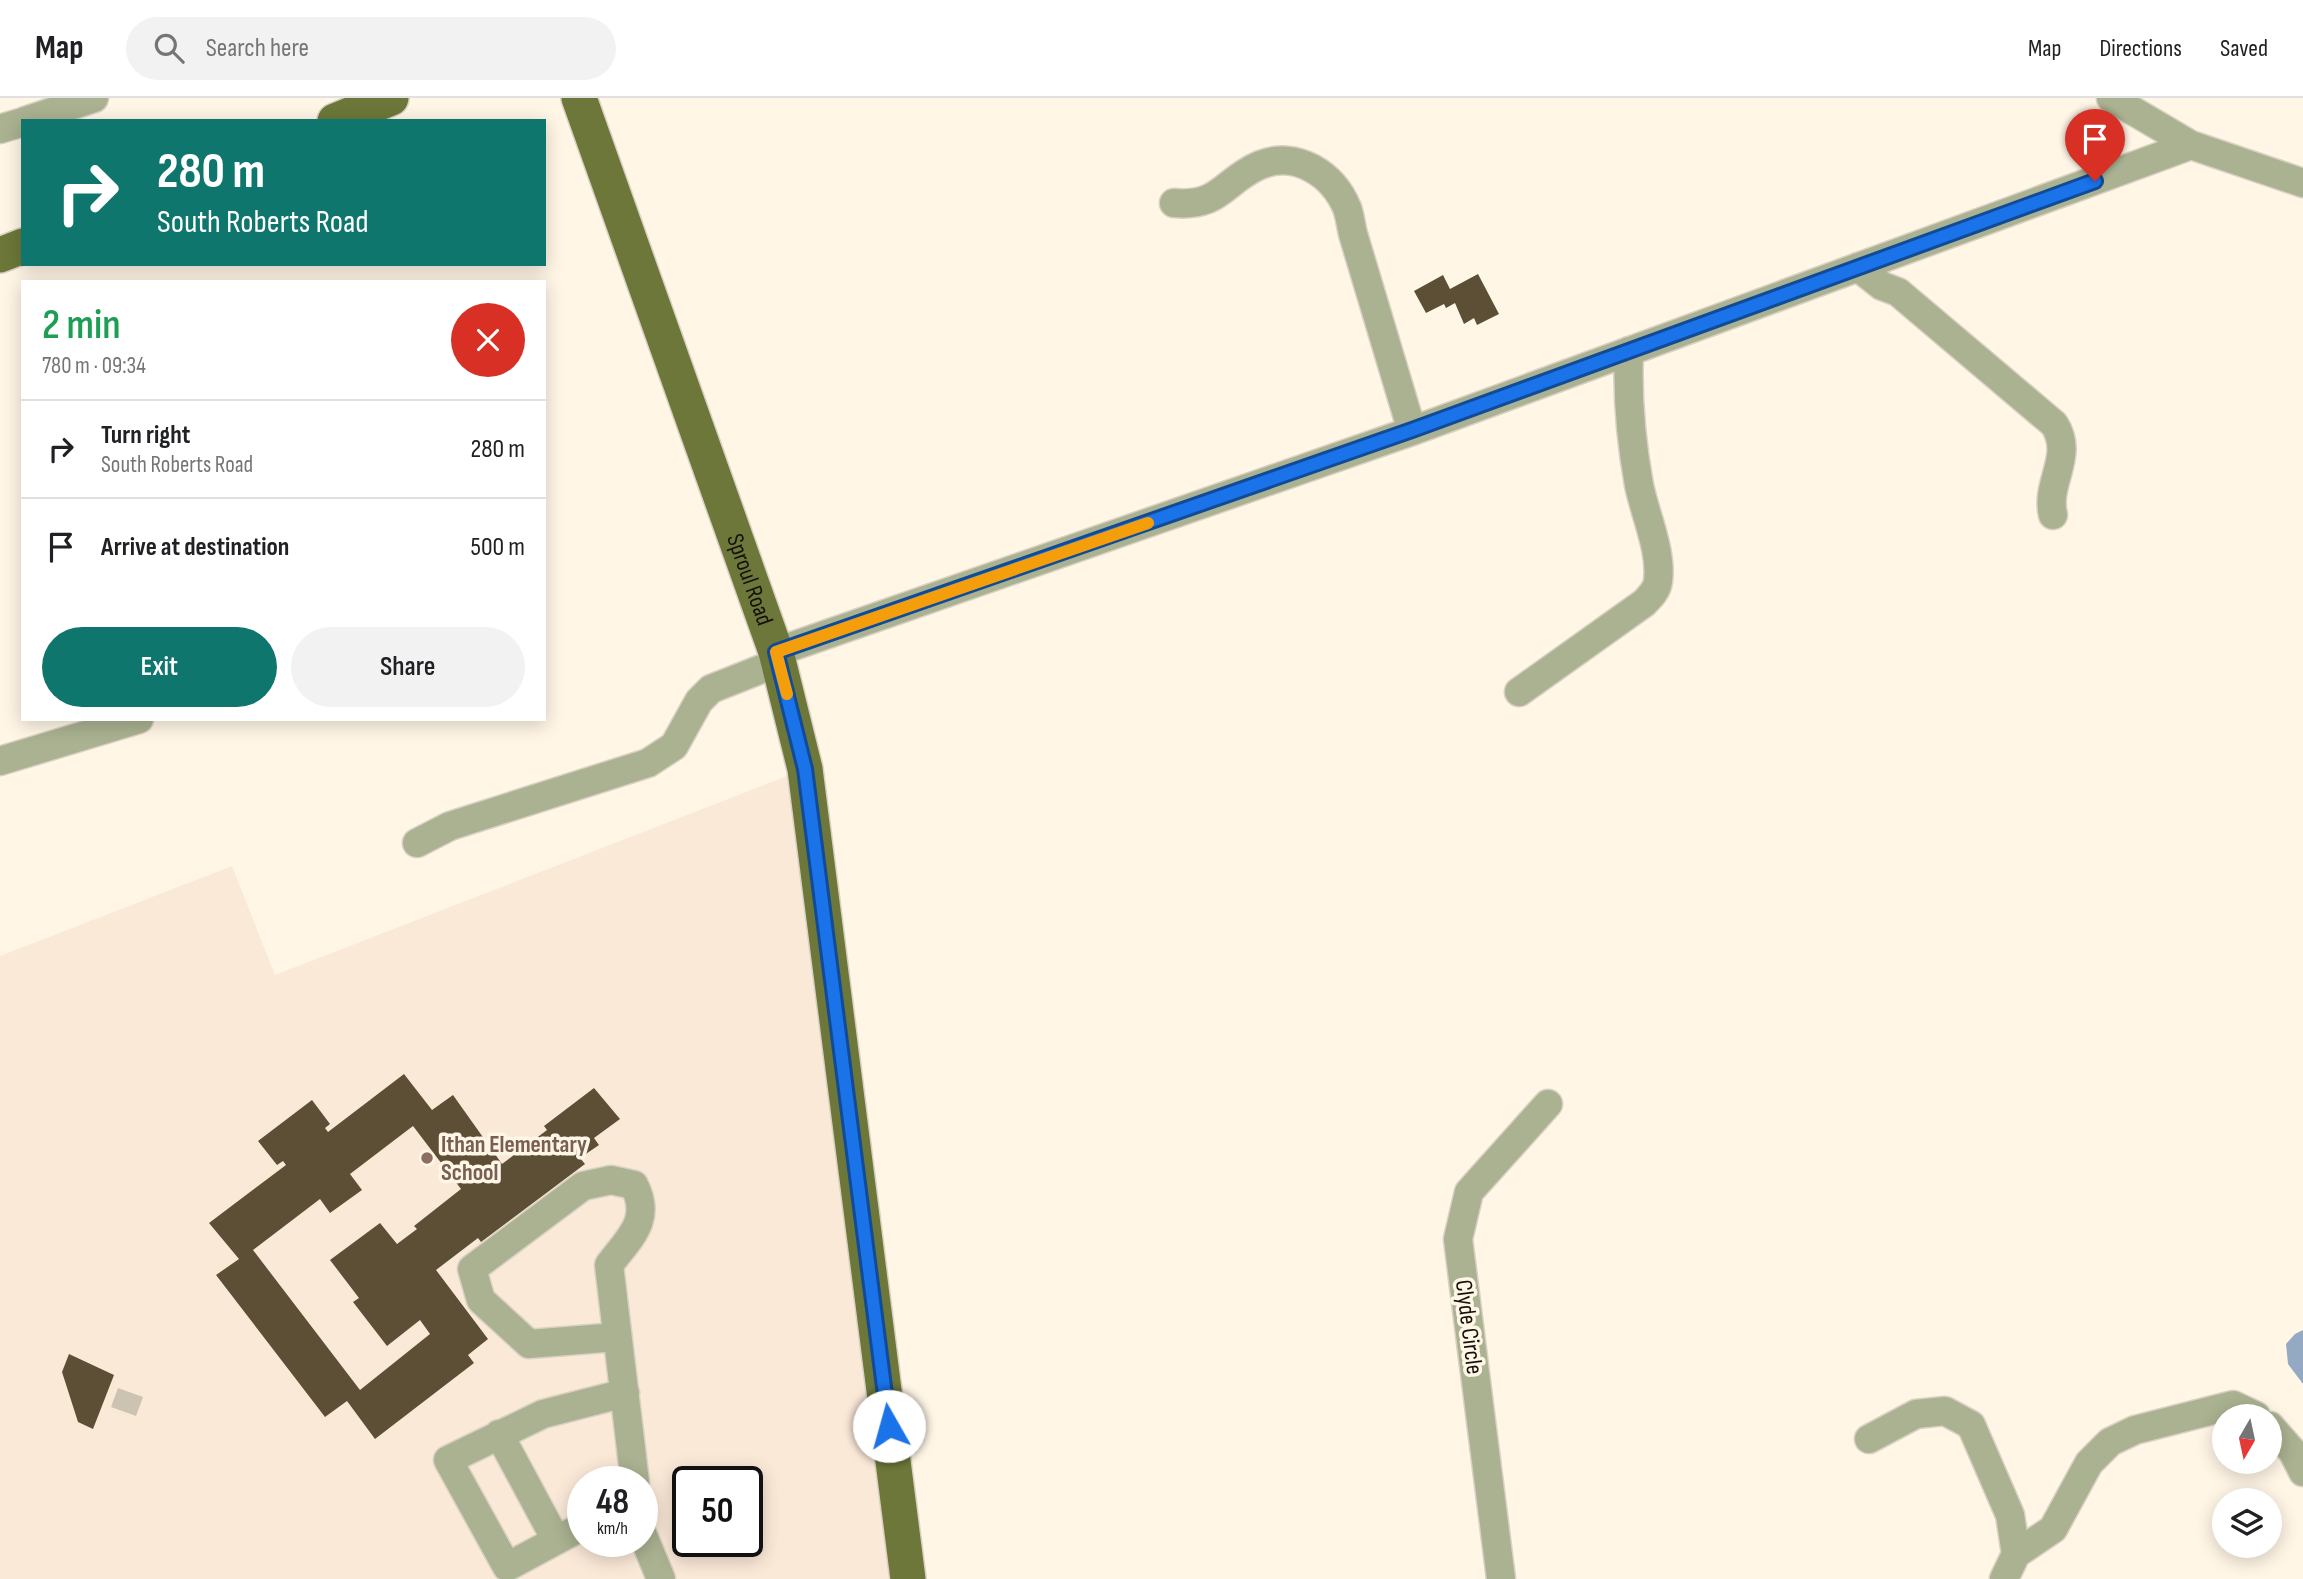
<!DOCTYPE html>
<meta charset="utf-8">
<style>
body{margin:0;font-family:"Sofia Sans Condensed",sans-serif;background:#f2f2f2;color:#202124;height:100vh;display:flex;flex-direction:column;font-size:26px;white-space:nowrap}
*{box-sizing:border-box;margin:0}
p{font-size:23px;color:#757577}
.icon{flex:none;width:38px;height:38px;fill:none;stroke:currentColor;stroke-width:2;stroke-linecap:round;stroke-linejoin:round}
.map{position:relative;flex:1;overflow:hidden}
.drawer{position:absolute;left:21px;top:182px;width:525px;height:441px;display:flex;flex-direction:column;background:#fff;border-radius:0px;box-shadow:0 4px 18px #0003}
.drawer>*{flex:none}
.hud{position:absolute;left:21px;top:21px;width:525px;height:147px;border-radius:0px;box-shadow:0 4px 18px #0003;background:#0f766e;color:#fff;overflow:hidden}
.needle{width:46px;rotate:189deg}
.tools{position:absolute;left:2212px;top:1306px;display:grid;gap:14px}
.tools a{display:grid;place-items:center;width:70px;height:70px;border-radius:50%;background:#fff;box-shadow:0 4px 18px #0003;font-size:35px}
.speed{position:absolute;left:567px;top:1368px;display:flex;gap:14px;font-size:35px;font-weight:700;text-align:center}
.speed>*{display:grid;place-content:center;width:91px;height:91px;border-radius:50%;background:#fff;box-shadow:0 4px 18px #0003;line-height:1}
.speed small{font-size:18px;font-weight:400}
.speed .limit{border:4px solid #111;border-radius:10px;background:#fff;color:#111}
.pin{position:absolute;display:grid;place-items:center;width:60px;height:60px;color:#fff;margin:-72px -30px;border-radius:50% 50% 50% 0;rotate:-45deg;box-shadow:0 0 7px #0007}
.pin .icon{rotate:45deg}
.me{position:absolute;width:77px;margin:-38px;rotate:353deg;stroke-linejoin:round;filter:drop-shadow(0 0 5px #0008)}
.turn{display:flex;align-items:center;gap:24px;height:147px;padding:0 21px;font-size:32px}
.turn .icon{width:91px;height:91px;stroke-width:2.5}
.turn b{display:block;font-size:49px;line-height:60px}
.round{display:grid;place-items:center;flex:none;width:74px;height:74px;border-radius:37px;background:#f2f2f2}
.head{display:flex;align-items:center;justify-content:space-between;height:119px;padding:0 21px}
h1{font-size:42px;font-weight:600;line-height:52px;color:#1e9e55}
.button{display:flex;gap:14px;margin-top:auto;padding:14px 21px}
.button a{flex:1;height:80px;border-radius:42px;background:#0f766e;color:#fff;font-size:28px;font-weight:600;line-height:80px;text-align:center}
.button a+a{background:#f2f2f2;color:#202124}
ul{padding:0;list-style:none}
li{display:flex;align-items:center;gap:21px;height:98px;padding:0 21px;border-top:2px solid #e0e0e0}
li div{flex:1}
li b{display:block;font-size:26px}
li em{font-style:normal}
header{display:flex;align-items:center;gap:42px;box-sizing:border-box;height:98px;padding:0 35px;background:#fff;border-bottom:2px solid #e0e0e0}
header strong{font-size:33px}
nav{display:flex;gap:38px;margin-inline-start:auto;font-size:24px}
.search{width:490px;height:63px;background:#f2f2f2;display:flex;align-items:center;gap:18px;box-sizing:border-box;padding:0 24px;border-radius:38px;color:#757577;font-size:26px}
.map>svg:first-child{display:block}
.education{fill:#fbe9d8;fill-rule:evenodd}
.green{fill:#cdc3b2}
.water{fill:#94aac2}
.building{fill:#5d4f36;fill-rule:evenodd}
.lines{fill:none;stroke-linecap:round;stroke-linejoin:round}
.minor-casing{stroke:#d9d1c3;stroke-width:31}
.major-casing{stroke:#d9d1c3;stroke-width:38}
.minor{stroke:#aab291;stroke-width:28}
.major{stroke:#6c7739;stroke-width:35}
.route-casing{stroke:#114b97;stroke-width:18}
.route{stroke:#1a73e8;stroke-width:12}
.slow{stroke:#f59e0b;stroke-width:12}
.education-dot{fill:#8d6e63;stroke:#fff6e6;stroke-width:2.5}
.labels{text-anchor:middle;dominant-baseline:central;stroke-width:7;stroke-linejoin:round;paint-order:stroke}
.street-label{font-size:24px;fill:#14110c;stroke:#fff6e6}
.education-label{font-size:24px;font-weight:bold;fill:#785e54;stroke:#fff6e6;text-anchor:start}
</style>
<header>
<strong>Map</strong>
<div class="search"><svg class="icon" aria-label="search" viewBox="0 0 24 24"><circle cx="10" cy="10" r="6"/><path d="M15 15l6 6"/></svg>Search here</div>
<nav><a>Map</a><a>Directions</a><a>Saved</a></nav>
</header>
<div class="map">
<svg width="2303" height="1481" viewBox="0 0 2303 1481">
<rect width="100%" height="100%" fill="#fff6e6"/>
<!-- education -->
<path class="education" d="M805,671l103,810h-908v-623l232,-90 43,109zM583,1384h59v60h-59zM688,1384h59v60h-59z"/>
<!-- green -->
<path class="green" d="M118,1290l25,9 -7,19 -25,-9z"/>
<!-- water -->
<path class="water" d="M2303,1232v54l-15,-20 -2,-20 9,-10z"/>
<!-- building -->
<path class="building" d="M1478,176l21,40 -22,11 -3,-7 -10,6 -9,-21 -9,5 -2,-4 -18,9 -12,-22 29,-16 7,14z
M404,976l28,36 21,-15 49,69 45,-34 -3,-4 50,-38 26,31 -26,19 5,7 -19,13 5,6 -104,78 -3,-4 -42,32 52,69 -20,16 6,8 -99,76 -28,-38 -22,16 -109,-142 23,-16 -30,-36 77,-58 -3,-4 -6,4 -19,-24 54,-41 18,24 -5,4 3,4zM413,1028l48,63 -47,37 3,3 -20,15 -17,-21 -50,37 29,38 -6,4 34,44 33,-26 10,14 -70,56 -107,-140 67,-51 10,14 32,-23 -12,-16z
M69,1256l45,21 -21,54 -15,-7 -16,-50z"/>
<g class="lines">
<defs>
<path id="minor" d="M2111,0l80,47 112,38
M25,23l69,-23
M0,31l23,-7
M1174,105c47,4 49,-22 86,-38 36,-15 73,9 87,43 3,8 4,18 6,26l59,197
M1858,169l24,19 16,6 156,132c21,32 -9,58 -1,91
M776,554l636,-221 779,-286
M1519,594l125,-89c7,-7 13,-13 14,-22 4,-30 -13,-66 -19,-96 -8,-44 -12,-89 -10,-134
M0,663l139,-42
M417,745l33,-17 198,-63 26,-17 25,-45 12,-12 68,-27
M616,1239l-87,7 -48,-44 -9,-31 111,-83 28,-6 23,5c18,35 -4,52 -25,80l26,217
M2270,1328l23,26 10,20
M499,1336l57,106
M1869,1341l47,-25 29,-3 26,14 39,90 6,39 -12,25
M583,1428l-76,41 -59,-107 95,-46 82,-21
M642,1435l19,46
M2016,1456l37,-25 36,-66 21,-21 25,-12 98,-25 23,11
M1501,1481l-43,-340 11,-47 79,-88"/>
<g id="major">
<path id="s1" d="M579,0l197,554 29,117 103,810"/>
<path d="M335,23l56,-23"/>
<path d="M0,157l23,-9"/>
</g>
</defs>
<!-- minor casing -->
<use href="#minor" class="minor-casing"/>
<!-- major casing -->
<use href="#major" class="major-casing"/>
<!-- minor -->
<use href="#minor" class="minor"/>
<!-- major -->
<use href="#major" class="major"/>
</g>
<g class="lines">
<defs>
<path id="route" d="M889,1328l-84,-657 -29,-117 636,-222 683,-249"/>
</defs>
<!-- route casing -->
<use href="#route" class="route-casing"/>
<!-- route -->
<use href="#route" class="route"/>
<!-- slow -->
<path class="slow" d="M787,596l-11,-42 372,-129"/>
</g>
<!-- markers -->
<circle class="education-dot" cx="427" cy="1060" r="7"/>
<g class="labels">
<!-- street labels -->
<g class="street-label">
<text stroke="none"><textPath href="#s1" startOffset="511">Sproul Road</textPath></text>
<text transform="translate(1469 1229) rotate(83)">Clyde Circle</text>
</g>
<!-- education labels -->
<g class="education-label">
<text x="441" y="1046">Ithan Elementary<tspan x="441" dy="28">School</tspan></text>
</g>
</g>
</svg>
<div class="tools">
<a><svg class="needle" viewBox="-14 -14 28 28"><path d="M0-13l5 13h-10z" fill="#e53935"/><path d="M0 13l5-13h-10z" fill="#757577"/></svg></a>
<a><svg class="icon" aria-label="layers" viewBox="0 0 24 24"><path d="M12 4l9 5-9 5-9-5zM3 14l9 5 9-5"/></svg></a>
</div>
<div class="speed"><div>48<small>km/h</small></div><div class="limit">50</div></div>
<div class="pin" style="left:2095px;top:83px;background:#d93025"><svg class="icon" aria-label="arrive" viewBox="0 0 24 24"><path d="M6 21V4h12l-3 4 3 4H6"/></svg></div>
<svg class="me" style="left:889px;top:1328px" viewBox="-20 -20 40 40"><circle r="19" fill="#fff"/><path d="M0-13L10 11 0 6-10 11z" fill="#1a73e8"/></svg>
<div class="hud">
<div class="turn"><svg class="icon" aria-label="right" viewBox="0 0 24 24"><path d="M7 20v-9h11M14 6l5 5-5 5"/></svg><div><b>280 m</b>South Roberts Road</div></div>
</div>
<section class="drawer">
<div class="head"><div><h1>2 min</h1><p>780 m · 09:34</p></div><a class="round" style="background:#d93025;color:#fff"><svg class="icon" aria-label="close" viewBox="0 0 24 24"><path d="M6 6l12 12M18 6L6 18"/></svg></a></div>
<ul>
<li><svg class="icon" aria-label="right" viewBox="0 0 24 24"><path d="M7 20v-9h11M14 6l5 5-5 5"/></svg><div><b>Turn right</b><p>South Roberts Road</p></div><em>280 m</em></li>
<li><svg class="icon" aria-label="arrive" viewBox="0 0 24 24"><path d="M6 21V4h12l-3 4 3 4H6"/></svg><div><b>Arrive at destination</b></div><em>500 m</em></li>
</ul>
<div class="button"><a>Exit</a><a>Share</a></div>
</section>
</div>
